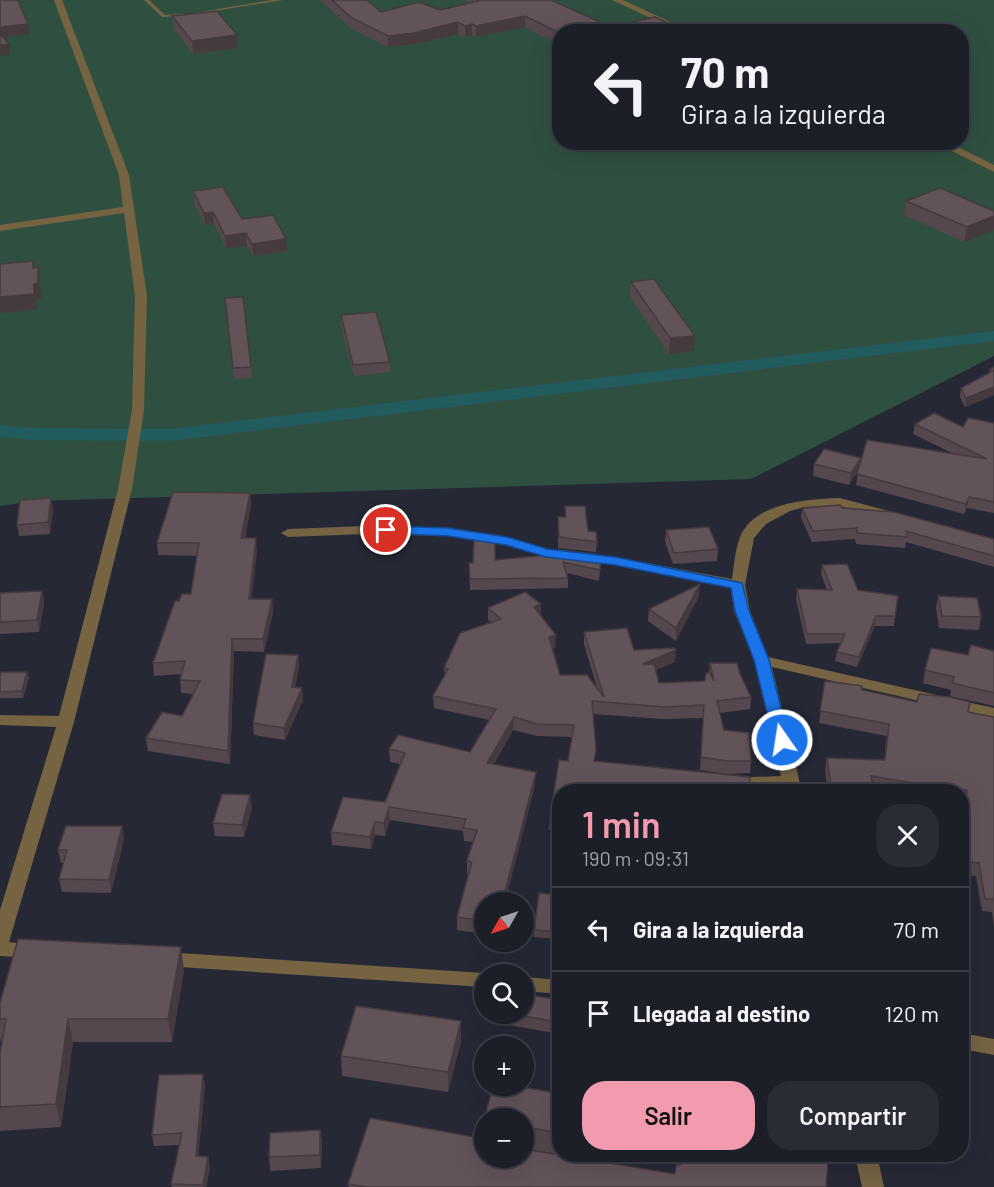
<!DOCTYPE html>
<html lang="es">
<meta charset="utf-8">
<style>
body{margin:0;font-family:Barlow,sans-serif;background:#292c34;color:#f1f3f6;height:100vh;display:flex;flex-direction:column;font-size:22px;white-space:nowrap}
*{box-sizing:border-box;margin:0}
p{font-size:20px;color:#a0a2a8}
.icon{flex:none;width:33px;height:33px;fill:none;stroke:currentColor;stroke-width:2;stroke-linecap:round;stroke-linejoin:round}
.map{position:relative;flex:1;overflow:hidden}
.sheet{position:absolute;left:552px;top:784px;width:417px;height:378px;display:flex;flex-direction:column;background:#1c1f28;border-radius:24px;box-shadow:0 6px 24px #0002,0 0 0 2px #3a3d45}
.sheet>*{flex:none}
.guide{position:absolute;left:552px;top:24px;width:417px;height:126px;border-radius:24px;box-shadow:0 6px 24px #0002,0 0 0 2px #3a3d45;background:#1c1f28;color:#f1f3f6;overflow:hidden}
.needle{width:39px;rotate:231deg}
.fabs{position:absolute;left:474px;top:892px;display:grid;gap:12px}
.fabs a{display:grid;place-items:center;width:60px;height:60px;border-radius:50%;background:#1c1f28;box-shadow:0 6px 24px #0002,0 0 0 2px #3a3d45;font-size:30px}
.pin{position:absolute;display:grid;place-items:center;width:51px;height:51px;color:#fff;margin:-26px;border:3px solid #fff;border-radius:50%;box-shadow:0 2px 6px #0007}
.me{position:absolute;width:66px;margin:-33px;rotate:347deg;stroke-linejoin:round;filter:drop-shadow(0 0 4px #0008)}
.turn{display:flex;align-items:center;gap:21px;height:126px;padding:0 30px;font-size:27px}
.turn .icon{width:78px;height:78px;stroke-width:2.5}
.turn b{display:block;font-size:42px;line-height:51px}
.round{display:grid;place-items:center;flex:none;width:63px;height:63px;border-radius:24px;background:#292c34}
.head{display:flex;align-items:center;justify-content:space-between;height:102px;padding:0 30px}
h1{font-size:36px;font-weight:600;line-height:45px;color:#f29aae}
.cta{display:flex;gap:12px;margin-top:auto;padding:12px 30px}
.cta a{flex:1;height:69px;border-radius:24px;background:#f29aae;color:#111;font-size:24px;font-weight:600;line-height:69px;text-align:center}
.cta a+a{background:#292c34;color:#f1f3f6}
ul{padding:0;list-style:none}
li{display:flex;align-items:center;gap:18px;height:84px;padding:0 30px;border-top:2px solid #3a3d45}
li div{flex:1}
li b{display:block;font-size:22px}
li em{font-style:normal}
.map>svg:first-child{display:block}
.green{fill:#2f5040;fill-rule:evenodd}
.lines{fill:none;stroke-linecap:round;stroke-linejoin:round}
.canal{fill:#235c5e;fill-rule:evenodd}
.lane{fill:#756342;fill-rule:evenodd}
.street{fill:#756342;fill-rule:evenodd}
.wall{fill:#54474d;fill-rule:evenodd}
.shaded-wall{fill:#453a3e}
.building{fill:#625359;stroke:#453a3e;stroke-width:1.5}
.route{fill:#1a73e8;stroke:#114b97;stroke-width:1.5}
</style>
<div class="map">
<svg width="994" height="1187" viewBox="0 0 994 1187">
<rect width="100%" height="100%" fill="#262935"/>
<!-- green -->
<path class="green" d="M0,0h994v356l-243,123 -716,22 -35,5zM560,32h402v110h-402z"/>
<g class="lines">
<!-- canal -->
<path class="canal" d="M994,331v10l-825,100 -133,-1 -36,-3v-12l36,3 133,1z"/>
<!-- lane -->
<path class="lane" d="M144,0h5l16,15 18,-1 2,1 -2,1 -21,1z
M272,0h11l-87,14 -2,-1z"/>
<!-- street -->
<path class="street" d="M54,0h8l67,175 18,121 -3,114 -12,79 -58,233 -65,220 33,4 3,5 -3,5 -7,2 -35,-2v-46l56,-183 -56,-2v-10l59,1 59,-227 14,-79 3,-114 -11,-83 -124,18v-6l123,-18 -4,-32z
M612,0h11l69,32h-12z
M934,142h14l46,23v7z
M840,498l56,15 2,3 -7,4 -51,-14 -35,1 -15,4 -24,13 -12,14 -9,47 5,26 18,46 226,51v10l-222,-51 30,125h-18l-1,-5c-19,2 -39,4 -58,-1l-3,-4 3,-4 56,-2 -27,-116 -20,-49 -3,-23 -116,-23 -69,-8 -40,-12 -58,-9 -83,-2 -77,3 -7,-4 7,-4 77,-3 83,2 60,9 40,12 67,8 117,22c2,-13 3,-29 8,-42 14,-35 69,-38 100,-39z
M164,952l320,21 7,2h-7v12l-320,-21 -7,-2 -3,-5 3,-5z
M524,977l36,3v14l-36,-3z
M962,1033l32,6v16l-32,-6z
M855,1155h22l7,32h-22z"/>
</g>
<!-- wall -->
<path class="wall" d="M320,0h47l14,12 59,-2 28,-7 -3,-3h86l60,27 76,5h-127v13l-35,-18 -49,10 -4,-2 -7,2 -7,-3 -43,10 -27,3 -36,-18z
M172,16l65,19 1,13 -45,6 -19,-25z
M193,191l49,28 45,32 -34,5 -6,-10 -21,2 -12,-24 -9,1 -11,-22z
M906,201l88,10v19l-30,12 -60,-27z
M631,282l63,69 -25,3 -39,-57z
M243,297l9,81 -18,1 -9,-81z
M341,315l49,47v10l-36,4 -13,-50z
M994,367v28l-29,12 -5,-10 1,-9 28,-15 1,-4z
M994,423v90l-27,-5 -3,6 -108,-29 2,-14 -9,14 -36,-9 1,-12 47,-6 -1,8 94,-12 -41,-20 2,-10 48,3z
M250,493l1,12 -6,33 12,12 -6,49h21l1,13 -9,40 -30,-1 -4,113 -82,-13 -2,-13 36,-22 11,-22 -12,-1 -1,-13 1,-6 -27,2 -1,-13 26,-62 12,-7 6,-38 -39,-1 -1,-12z
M51,498l2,11 -3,25 -31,2 -2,-11z
M565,506l32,36 -1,10 -38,-4v-31h7z
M802,508h40l152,31v28l-88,-25 -1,6 -49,-4 -1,-5 -43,3 -11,-24z
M666,530l52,19 -1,12 -44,3 -8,-22z
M601,555l-2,26 -32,-8 1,5v10l-98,2 -1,-27z
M822,565l36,25 40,6 -4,30h-19l-18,41 -22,-6 2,-9 3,-9 -34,1 -10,-45 1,-10 30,1 -6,-16z
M42,591l2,12 -5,29 -39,2v-41z
M699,596l-23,45 -28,-20 1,-12z
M938,596l43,21 -2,13 -40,-2 -3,-20z
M488,608l53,8 14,32h-3l8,27 37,13 -13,-44v-12l50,18 41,12 -19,8 3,13 46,-2 4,-8 1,-10 30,11 11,23 -1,12 -30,4 4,17 27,31 -1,12 -24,1 -26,-4 3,-52 -40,1 -70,-5 2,47 154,31h-189v39l-11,-1 1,-13 18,-56 4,-24 -35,-1 -24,-6 -19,34 41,21 -51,118v31l-27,-4v-13l11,-43h-1v-13l6,-19 -9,-1 -1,-10 -73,-11 -5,16 -10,-1 -4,14 -39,-4 -1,-13 54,-30 15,-38 -10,-2 -1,-13 81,3 19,-32 -55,-12 -1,-12 12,-21 -1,-7 47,-46 -3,-2z
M994,651v55l-44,-10 1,-6 -28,-7 2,-13 43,-15z
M298,655l1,12 -4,20 8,13 -18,40 -31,-5 -1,-12z
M27,672l2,6 -6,20h-23v-22z
M825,681l92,21 77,15v210l-2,-15 -10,-1 -6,-35 -14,-2v-49l2,-23h-2v-10h-70l-19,-3 1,3h-46l-3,-22 2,-12 57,2 3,-24 -68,-13z
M252,808l-8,29 -29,-1 -2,-13z
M122,826l2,13 -13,54 -49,-1 -3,-13 5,-16h-3l-3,-13z
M557,901l-2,12 5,19 -1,7 -25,-2v-7z
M184,970l-12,72h-99l-12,85 -61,4v-78l2,-11h-1l-1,-4v-35z
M560,1000v34l-57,-10v-10h21z
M461,1021v20l-13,51 -106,-16 -1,-20z
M205,1085l-7,71 10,1 2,11 -4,19h-34l-1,-3 8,-39 -25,1 -2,-11z
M493,1086h23l36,6v4l8,2v57h38l-1,6 78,13 2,-19h116l35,6 -2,26h-477l-1,-3 22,-66 109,20zM484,1119h40v39h-40z
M320,1130l2,13 -1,25 -51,3 -1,-14z"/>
<!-- shaded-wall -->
<path class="shaded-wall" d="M525,16v11l-49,10v-11z
M458,22v12l-43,10 -27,3v-11z
M28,24l2,10 -30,4v-11z
M472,24v11l-7,2v-11z
M237,35l1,13 -45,6 -1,-13z
M9,44l1,11 -10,1v-11z
M213,212l1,12 -9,1 -1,-12z
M994,216v14l-30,12 3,-15z
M246,233l1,13 -21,2 -1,-12z
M286,239l1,12 -34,5 -1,-12z
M38,267l2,15 1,17h-5l1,10 -37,4v-16l34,-13z
M695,336l-1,15 -25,3 1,-16z
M994,387v8l-29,12 1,-9z
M861,458l-2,12 -10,15 2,-12z
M250,493l1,12 -9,45 -1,-12z
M969,497l-2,11 -3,6 2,-10z
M51,498l2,11 -3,25 -2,-12z
M256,538l1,12 -7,61 -1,-12z
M700,584l-1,12 -23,45v-13z
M42,591l2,12 -5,29 -2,-12z
M272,599l1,13 -9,40 -1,-13z
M541,604v12l-7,-9z
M876,616l-1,10 -18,41 2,-10z
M556,635l-1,13 -6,1v-12z
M232,639l2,12 -4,113 -2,-13z
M676,650l-1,12 -33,14 1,-12z
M298,655l1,12 -6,32 -1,-12z
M27,672l2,6 -6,20 -1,-7z
M302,688l1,12 -18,40 -1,-12z
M514,717l-1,13 -26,46v-13z
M536,772l-1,13 -30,118h-3z
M250,795l2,13 -8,29 -2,-12z
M389,807l1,13 -5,16 -1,-13z
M375,822v13l-4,14 -1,-12z
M122,826l2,13 -13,54 -2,-13z
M181,947l3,23 -12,72 -4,-23z
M68,1019l5,23 -12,85 -5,-23z
M461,1021v20l-13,51v-20z
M203,1074l2,11 -8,83 -1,-12z
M320,1130l2,13 -1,25 -1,-13z
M208,1157l2,11 -4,19h-3z"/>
<!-- building -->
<path class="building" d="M0,0h18l10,24 -28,3z
M332,0h35l14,12 38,-10 21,8 38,-9 -1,-1h74l60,27 44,-10 32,15h-127v1l-35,-17 -49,10 -4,-2 -7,2 -7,-4 -44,11 -26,3 -36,-18z
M217,11l20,24 -45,6 -20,-25z
M0,34l9,10 -9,1z
M223,187l19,32 31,-4 13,24 -34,5 -6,-11 -21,3 -12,-24 -9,1 -11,-22z
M940,188l54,23v5l-27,11 -61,-26z
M33,261v7l5,-1v16l-4,1v10l-34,3v-33z
M654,279l41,57 -25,2 -39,-56z
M243,297l8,70 -18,1 -8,-70z
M376,312l14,50 -37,3 -12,-50z
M994,367v20l-28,11 -5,-10 32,-17 -3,-2z
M934,413l29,14 5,-9 26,5v79l-25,-5 -3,7 -109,-30 10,-34 120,19 -72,-35z
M824,449l37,9 -10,15 -37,-9z
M173,492l77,1 -9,45h15l-7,61h23l-9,40h-31l-4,112 -82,-13 16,-26 20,4 18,-35 -20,-1 5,-19 -32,2 22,-62h4l3,-7h9l8,-51h-42z
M51,498l-3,24 -31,3 3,-25z
M840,505l2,3 52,4 100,27v17l-88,-25 1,6 -50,-4v-5l-44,3 -11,-23z
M565,506h20l3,25 8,1 1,10 -38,-5 -1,-20h8z
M709,527l9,22 -44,4 -8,-23z
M474,539h21v21l64,-6v-4l42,5 -1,15 -37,-8 5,16 -98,1 -1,-16h4z
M847,564l11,26 40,6 -3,20h-19l-17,41 -22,-5 8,-18h-38l-10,-45 35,1 -10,-25z
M700,584l-24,44 -27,-19z
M42,591l-5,29 -37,2v-29z
M525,592l16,12 -7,3 22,28 -7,2 11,38h27l17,22 -20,-65 43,-4 7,22 41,-2 1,2 -33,14h11l5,19 46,-2 1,-8h4l4,8 -4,-18h27l3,11 11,23 -34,4 7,29 25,3 2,28h-24l-26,-4 3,-52 -40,2 -72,-6 4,49 -2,11 156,16 -1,15h-122l-33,-4 -1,4h-33v27l-10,-2 9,-57 9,1 6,-36 -37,-1 -23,-7 -27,46 49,9 -34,131h-18v18l-27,-4 15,-55 -5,-1 10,-31 -14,-2 3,-9 -77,-12 -5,16 -9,-1 -5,15 -39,-5 12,-35 42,5 20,-49 -16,-4 9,-14 72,17 26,-43 -63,-13 15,-27 -4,-1 16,-35 41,-14 -13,-11z
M938,596l39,2 4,19 -39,-1z
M971,645l23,6v42l-42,-10 2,-6 -29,-7 6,-22 37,7z
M266,654l32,1 -6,32 10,1 -18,40 -31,-5z
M1,672h26l-5,19 -22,1v-16z
M825,681l37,5v4l55,12 2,-8 31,3 20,5 -2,10 26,5v182h-9l-6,-36 -17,-2v-31l5,-40 -37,-6v8l-17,-3v-6l-42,-7 3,16h-42l-5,-34 58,2 4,-36 -69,-13z
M222,794l28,1 -8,30 -29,-2z
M66,826h56l-13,54 -50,-1 8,-29h-9z
M539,893l18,2 -2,18h5l-1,19 -25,-2z
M18,939l163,8 -13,72h-100l-12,85 -56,3v-54l6,-34h-6v-16z
M524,994l36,6v22l-50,-8h14z
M356,1006l105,15 -13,51 -107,-16z
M203,1074l-7,82 12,1 -5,28 -32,-1 11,-51 -30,2 7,-60z
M493,1086h23l36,6 -1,4 9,2v35l-35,-6 -1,2v-10h-40v39h40v-9l151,25 1,-8 5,-2 -4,-9h116l35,6 -2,26h-460l-18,-3 22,-66 109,20z
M320,1130v25l-51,2 1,-24z"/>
<!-- route -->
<path class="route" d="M386,526l62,2 59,9 40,12 68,8 127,26 7,28 20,49 20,80 -7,5 -8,-5 -20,-80 -19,-49 -4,-23 -116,-23 -69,-8 -40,-12 -58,-9 -67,-3 -2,-3z"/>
</svg>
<div class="fabs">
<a><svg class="needle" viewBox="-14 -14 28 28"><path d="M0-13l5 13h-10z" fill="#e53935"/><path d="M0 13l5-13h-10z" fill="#a0a2a8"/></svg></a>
<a><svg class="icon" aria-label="search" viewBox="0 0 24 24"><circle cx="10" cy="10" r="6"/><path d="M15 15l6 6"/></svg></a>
<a>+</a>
<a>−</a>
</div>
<div class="pin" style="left:386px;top:530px;background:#d93025"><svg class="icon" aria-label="arrive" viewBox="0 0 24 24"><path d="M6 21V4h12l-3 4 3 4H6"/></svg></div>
<svg class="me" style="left:782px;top:740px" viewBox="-20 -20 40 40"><circle r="17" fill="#1a73e8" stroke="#fff" stroke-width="3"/><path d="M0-11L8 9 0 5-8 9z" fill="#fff"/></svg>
<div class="guide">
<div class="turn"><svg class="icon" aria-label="left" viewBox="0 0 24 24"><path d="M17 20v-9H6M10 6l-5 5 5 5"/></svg><div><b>70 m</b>Gira a la izquierda</div></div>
</div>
<section class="sheet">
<div class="head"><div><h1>1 min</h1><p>190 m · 09:31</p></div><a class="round"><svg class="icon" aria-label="close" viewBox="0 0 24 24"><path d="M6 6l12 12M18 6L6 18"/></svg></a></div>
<ul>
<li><svg class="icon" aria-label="left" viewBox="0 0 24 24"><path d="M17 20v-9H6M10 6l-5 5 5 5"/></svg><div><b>Gira a la izquierda</b></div><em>70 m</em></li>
<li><svg class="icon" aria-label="arrive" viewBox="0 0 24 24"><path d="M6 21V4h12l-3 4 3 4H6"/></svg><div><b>Llegada al destino</b></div><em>120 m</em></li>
</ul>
<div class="cta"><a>Salir</a><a>Compartir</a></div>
</section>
</div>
